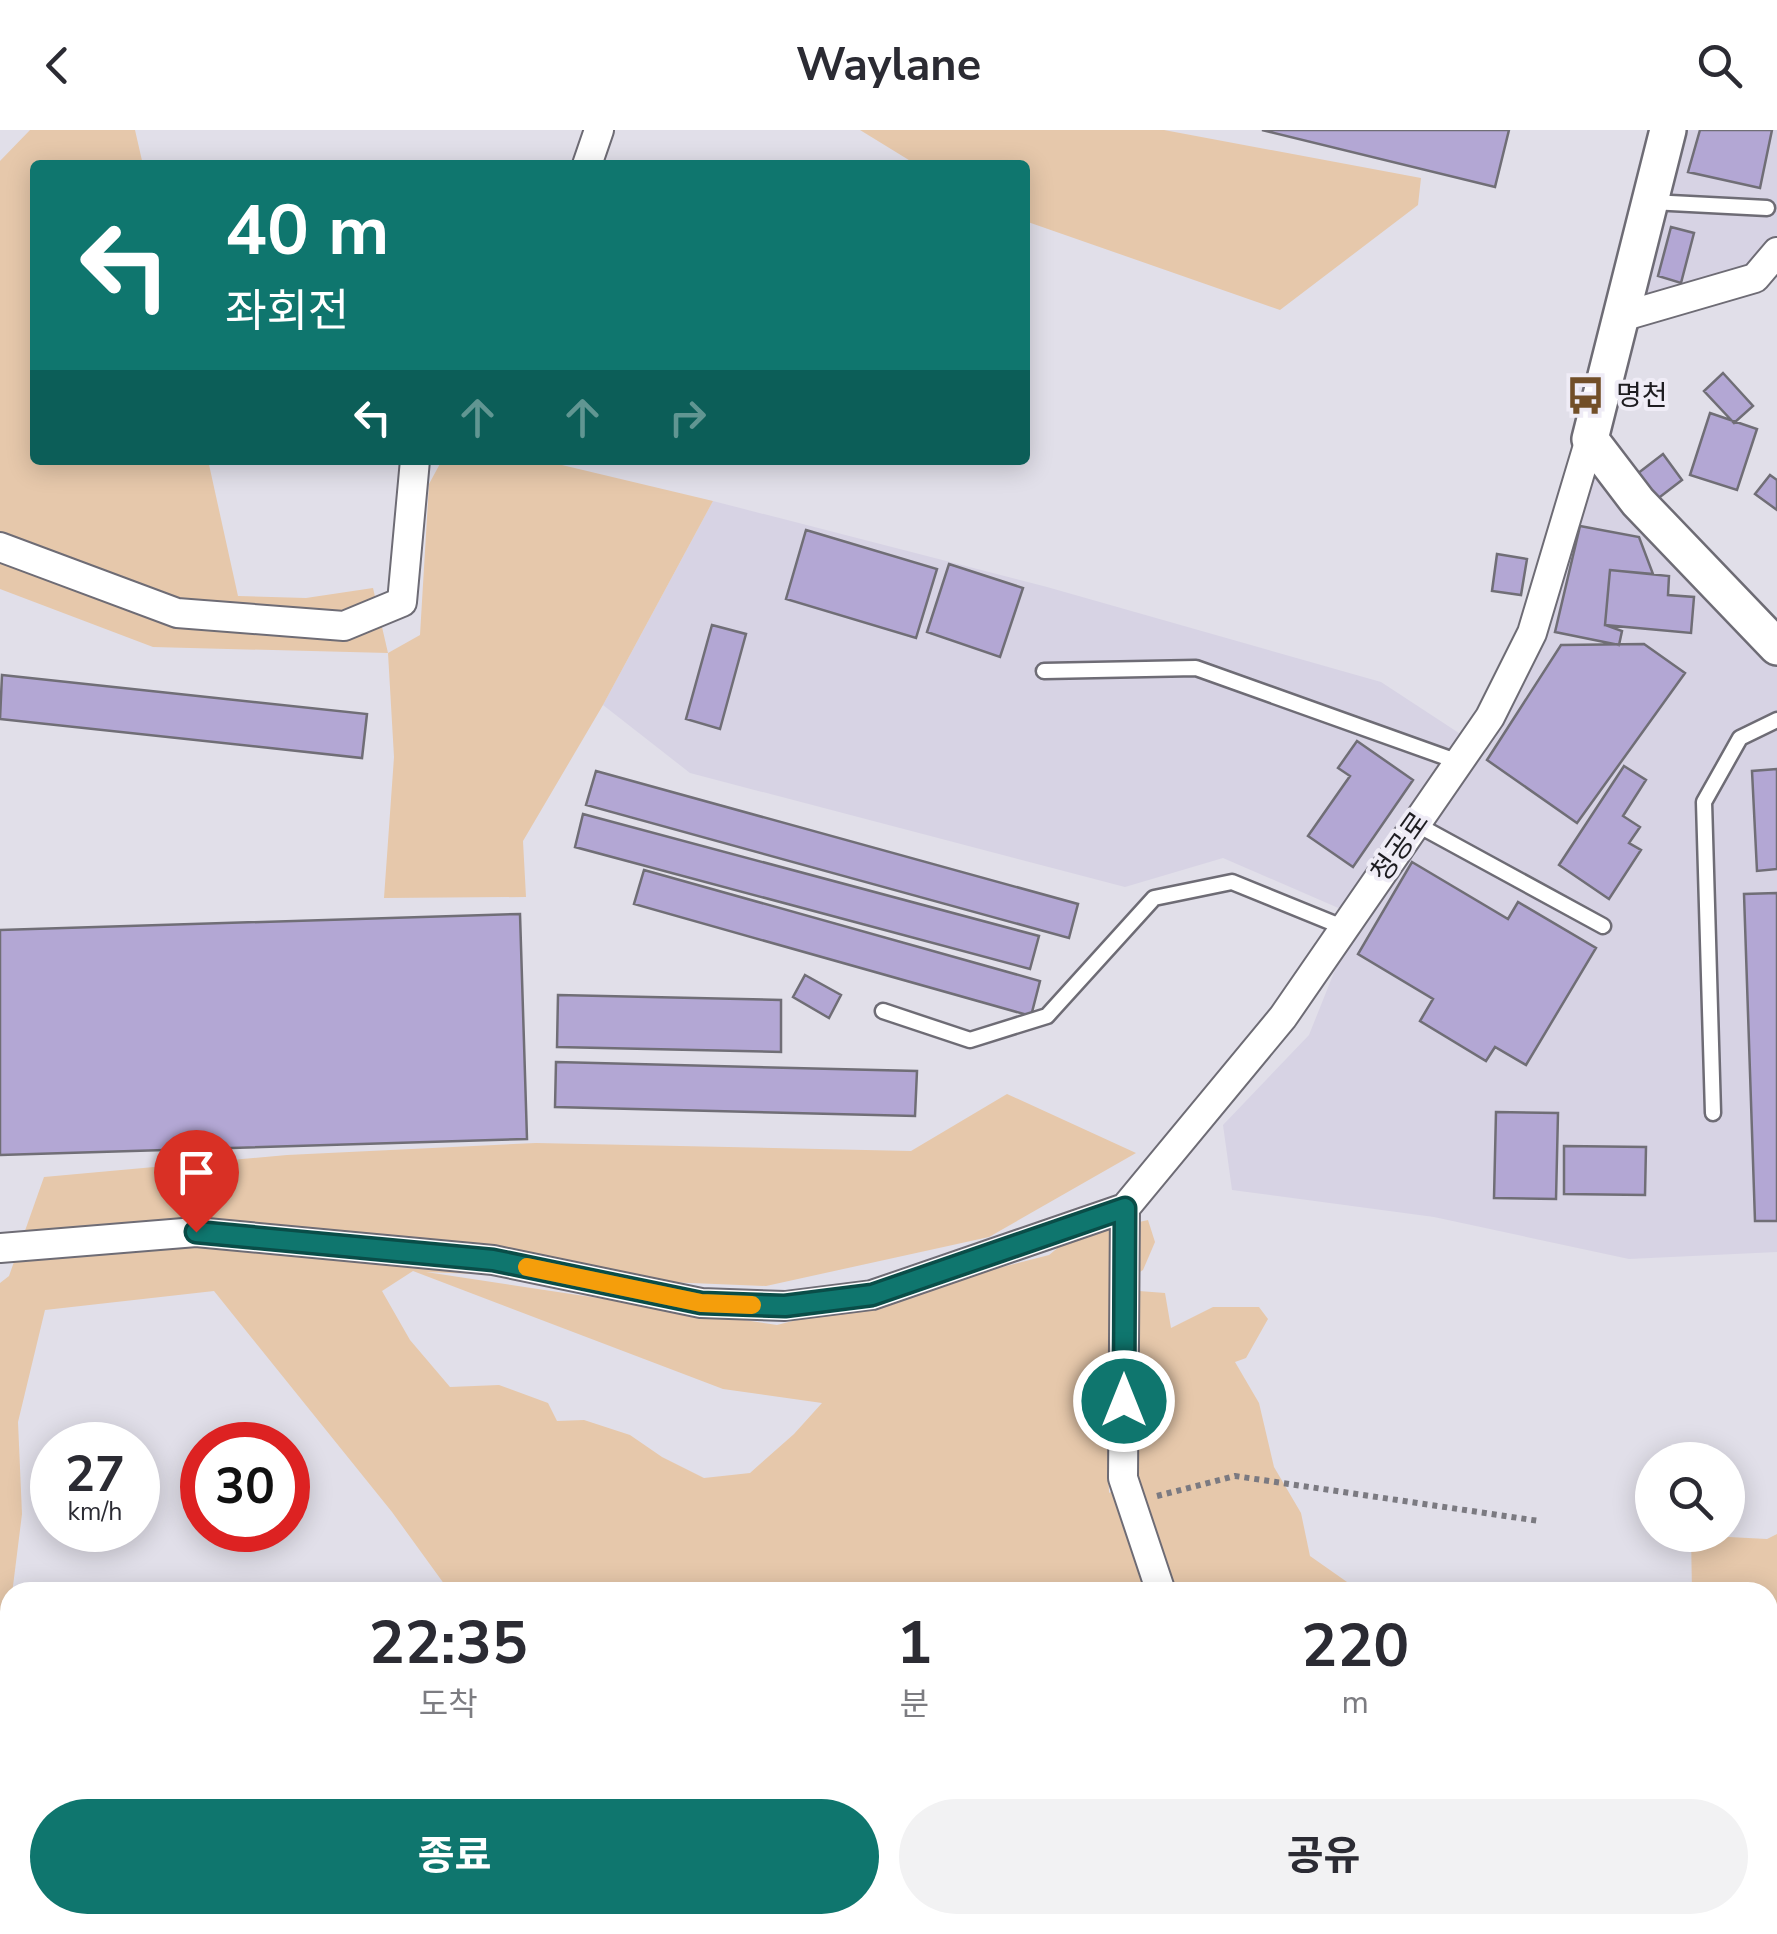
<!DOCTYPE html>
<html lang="ko">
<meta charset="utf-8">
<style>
body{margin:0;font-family:"Nunito Sans","Noto Sans KR",sans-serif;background:#f2f2f3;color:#2b2b33;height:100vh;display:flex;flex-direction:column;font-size:38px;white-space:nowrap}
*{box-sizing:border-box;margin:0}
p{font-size:32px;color:#7c7c81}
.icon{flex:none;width:55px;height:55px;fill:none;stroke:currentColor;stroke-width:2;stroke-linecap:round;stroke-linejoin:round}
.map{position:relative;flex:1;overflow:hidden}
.sheet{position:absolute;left:0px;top:1452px;width:1778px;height:352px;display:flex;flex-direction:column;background:#fff;border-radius:30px 30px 0 0;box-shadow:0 5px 25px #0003}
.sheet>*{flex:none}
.hud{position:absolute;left:30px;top:30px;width:1000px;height:305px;border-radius:10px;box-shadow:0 5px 25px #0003;background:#0f766e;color:#fff;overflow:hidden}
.buttons{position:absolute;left:1635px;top:1312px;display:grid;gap:20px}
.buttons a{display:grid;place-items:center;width:110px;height:110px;border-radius:50%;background:#fff;box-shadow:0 5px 25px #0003;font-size:50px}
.speed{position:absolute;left:30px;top:1292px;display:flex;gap:20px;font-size:50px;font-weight:700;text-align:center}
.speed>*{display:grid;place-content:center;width:130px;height:130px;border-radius:50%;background:#fff;box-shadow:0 5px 25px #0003;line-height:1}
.speed small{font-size:25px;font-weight:400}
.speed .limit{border:15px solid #d22;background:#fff;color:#111}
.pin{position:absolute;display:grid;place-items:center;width:85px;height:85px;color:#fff;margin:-102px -42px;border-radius:50% 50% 50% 0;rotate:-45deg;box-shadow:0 0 10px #0007}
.pin .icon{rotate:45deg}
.me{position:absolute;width:110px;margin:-55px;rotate:0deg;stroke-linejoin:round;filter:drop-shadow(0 0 8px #0008)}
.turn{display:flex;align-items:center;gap:35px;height:210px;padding:0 30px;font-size:45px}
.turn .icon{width:130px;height:130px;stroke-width:2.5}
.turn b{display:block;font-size:70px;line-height:85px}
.lanes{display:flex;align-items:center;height:95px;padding:0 30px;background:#0003;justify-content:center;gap:50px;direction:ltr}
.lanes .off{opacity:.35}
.eta{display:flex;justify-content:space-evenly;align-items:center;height:170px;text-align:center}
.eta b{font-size:60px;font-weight:700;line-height:70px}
.button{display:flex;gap:20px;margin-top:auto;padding:20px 30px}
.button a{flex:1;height:115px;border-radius:60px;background:#0f766e;color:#fff;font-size:40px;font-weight:700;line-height:115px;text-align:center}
.button a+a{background:#f2f2f3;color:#2b2b33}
header{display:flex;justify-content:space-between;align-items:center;height:130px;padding:0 30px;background:#fff;font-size:45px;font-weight:700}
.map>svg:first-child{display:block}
.built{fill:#d7d3e4}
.green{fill:#e6c8ab;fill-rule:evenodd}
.building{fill:#b3a7d4;stroke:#706e76;stroke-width:2.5}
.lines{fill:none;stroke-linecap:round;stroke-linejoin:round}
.service-casing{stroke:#6e6c75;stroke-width:19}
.minor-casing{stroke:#6e6c75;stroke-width:32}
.tertiary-casing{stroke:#6e6c75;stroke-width:40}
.path{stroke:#7b7a81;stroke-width:6;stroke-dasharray:5 5;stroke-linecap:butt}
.service{stroke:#fff;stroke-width:14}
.minor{stroke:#fff;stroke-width:28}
.tertiary{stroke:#fff;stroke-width:35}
.route-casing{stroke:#0a4d48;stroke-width:25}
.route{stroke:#0f766e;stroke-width:18}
.slow{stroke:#f59e0b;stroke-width:18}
.labels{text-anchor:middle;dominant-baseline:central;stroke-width:8;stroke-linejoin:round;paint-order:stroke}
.poi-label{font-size:28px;fill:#1d1c20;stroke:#efecf6;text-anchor:start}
.street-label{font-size:28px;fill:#1d1c20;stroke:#efecf6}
</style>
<header><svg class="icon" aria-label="back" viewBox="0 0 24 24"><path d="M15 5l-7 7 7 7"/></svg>Waylane<svg class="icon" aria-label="search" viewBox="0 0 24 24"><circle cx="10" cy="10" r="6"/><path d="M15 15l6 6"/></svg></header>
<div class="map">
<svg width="1777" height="1804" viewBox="0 0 1777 1804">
<rect width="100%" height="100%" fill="#e1dfe9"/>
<!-- built -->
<path class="built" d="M1682,0h95v105l-27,34 -112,32z
M1596,343l181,195v584l-148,7 -195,-42 -202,-27 -9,-65 86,-90 28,-70 205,-338z
M713,371l334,86 334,95 84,55 -122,173 -120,-52 -98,29 -435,-114 -87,-68z"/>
<!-- green -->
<path class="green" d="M30,0h105l8,35h-108v295h173l30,136 68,2 67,-10 15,65 32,-18 9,-151 13,-24h99l172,41 -110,204 -80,136 3,56 -142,1 10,-141 -6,-104 -235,-6 -153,-58v-428z
M860,0h304l257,48 -3,27 -138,105 -255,-89v-56h-108z
M1007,964l129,59 -147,84 -223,49 -340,-14 351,53 272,-70 21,-17 78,-18 7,22 -12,28 -30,19 52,4 6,35 42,-21h46l9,12 -22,39 -11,4 24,41 15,64 27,46 9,43 47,33 -5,3h-902l-58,-80 -178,-221 -169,19 -27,112 4,92 -12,96 -10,23v-350l9,-7 35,-99 243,-22 249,-12 375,8zM413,1141l310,118 99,14 -28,31 -44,39 -46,5 -42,-21 -32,-22 -46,-15 -27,1 -9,-18 -49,-18 -49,2 -40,-47 -28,-49zM1134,1229l4,113 -29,21 -3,-122z
M1777,1404v400h-24l-1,-9h16v-333h-76l-1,-57 76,4z
M555,1795h146l-17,9h-117z
M806,1795h387l-1,9h-373z"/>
<!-- building -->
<path class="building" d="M1262,0h247l-14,57z
M1700,0h72l-12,58 -72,-16z
M1671,97l23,6 -13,50 -23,-7z
M1723,243l30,33 -19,17 -30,-32z
M1710,283l47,16 -20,61 -47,-15z
M1663,324l19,26 -26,20 -19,-26z
M1770,345l7,5v30l-22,-16z
M1580,396l59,11 14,37 -43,-4 -5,55 17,6 -3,14 -64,-13z
M806,400l131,39 -21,69 -130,-39z
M1497,424l30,5 -6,36 -29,-4z
M949,434l74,24 -23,69 -73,-25z
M1610,440l59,6 -1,19 26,2 -3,36 -86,-8z
M712,495l34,9 -26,95 -34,-10z
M1644,514l41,29 -108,150 -90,-63 74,-115z
M2,545l365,39 -5,44 -362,-39z
M1357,611l56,39 -60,87 -45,-31 42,-60 -12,-8z
M1624,636l22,14 -23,36 17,11 -11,16 12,7 -32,49 -50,-34z
M1777,639v100l-20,2 -5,-100z
M596,641l482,133 -9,34 -483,-133z
M583,684l456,122 -9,33 -455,-122z
M1412,732l96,57 10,-17 78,46 -70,117 -31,-18 -9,14 -66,-40 13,-22 -75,-45z
M644,740l396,111 -9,35 -397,-112z
M1777,763v328h-22l-11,-327z
M520,784l7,225 -527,16v-225z
M805,845l36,20 -12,23 -36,-21z
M558,865l223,5v52l-224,-5z
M556,932l361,9 -2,45 -360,-9z
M1496,982l62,1 -2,86 -62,-1z
M1564,1016l82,1 -1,48 -81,-1z"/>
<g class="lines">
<defs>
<path id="service" d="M1651,72l116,6
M1044,541l152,-3 263,94
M1416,694l187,102
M883,881l87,29 77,-24 107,-118 78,-16 113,46
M1713,983l-9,-311 36,-64 37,-18"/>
<path id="minor" d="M587,35l12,-35
M1621,187l134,-39 22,-26
M0,417l177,66 167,13 58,-24 13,-142
M1125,1078l158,-191 207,-300 42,-84 58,-194
M1125,1078l-2,270 38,114
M0,1118l196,-16 297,28 208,43 84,3 87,-11 253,-87
M1215,1804l1,-9"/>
<path id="tertiary" d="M1668,0l-78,309 48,63 139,145"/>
</defs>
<!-- service casing -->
<use href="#service" class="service-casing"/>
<!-- minor casing -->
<use href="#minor" class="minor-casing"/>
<!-- tertiary casing -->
<use href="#tertiary" class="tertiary-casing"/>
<!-- path -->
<path class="path" d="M1157,1366l78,-20 304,45"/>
<!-- service -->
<use href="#service" class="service"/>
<!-- minor -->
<use href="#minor" class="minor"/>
<!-- tertiary -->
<use href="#tertiary" class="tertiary"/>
</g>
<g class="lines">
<defs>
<path id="route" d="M196,1102l297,28 208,43 84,3 87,-11 253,-87 -1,193"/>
</defs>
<!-- route casing -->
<use href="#route" class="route-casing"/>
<!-- route -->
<use href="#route" class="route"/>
<!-- slow -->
<path class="slow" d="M527,1137l174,36 51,2"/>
</g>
<!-- icons -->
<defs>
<symbol id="bus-bare" viewBox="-9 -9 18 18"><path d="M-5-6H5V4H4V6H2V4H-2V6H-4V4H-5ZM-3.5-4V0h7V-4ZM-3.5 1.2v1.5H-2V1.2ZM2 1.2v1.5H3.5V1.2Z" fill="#724f28" stroke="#efecf6" stroke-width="2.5" paint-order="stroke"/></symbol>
</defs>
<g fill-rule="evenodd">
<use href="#bus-bare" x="1558" y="238" width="55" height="55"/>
</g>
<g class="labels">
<!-- poi labels -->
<g class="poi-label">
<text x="1616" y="266">명천</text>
</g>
<!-- street labels -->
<g class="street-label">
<text transform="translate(1400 717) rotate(-55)">청공로</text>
</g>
</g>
</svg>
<div class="buttons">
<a><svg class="icon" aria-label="search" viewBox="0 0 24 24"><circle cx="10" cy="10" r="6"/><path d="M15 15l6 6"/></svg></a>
</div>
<div class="speed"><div>27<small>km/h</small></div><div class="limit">30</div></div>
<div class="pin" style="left:196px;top:1102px;background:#d93025"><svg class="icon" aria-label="arrive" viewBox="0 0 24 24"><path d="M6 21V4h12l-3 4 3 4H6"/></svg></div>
<svg class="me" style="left:1124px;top:1271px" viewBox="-20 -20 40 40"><circle r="17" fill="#0f766e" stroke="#fff" stroke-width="3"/><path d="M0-11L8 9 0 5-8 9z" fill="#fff"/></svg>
<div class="hud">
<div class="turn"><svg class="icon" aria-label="left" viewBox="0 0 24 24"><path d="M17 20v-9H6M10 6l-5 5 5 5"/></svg><div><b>40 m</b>좌회전</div></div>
<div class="lanes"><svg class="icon" aria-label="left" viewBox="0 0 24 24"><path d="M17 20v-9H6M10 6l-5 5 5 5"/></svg><svg class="icon off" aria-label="ahead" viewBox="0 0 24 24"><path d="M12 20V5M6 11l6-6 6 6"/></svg><svg class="icon off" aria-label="ahead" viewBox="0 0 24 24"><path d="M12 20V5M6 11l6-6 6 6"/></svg><svg class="icon off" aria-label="right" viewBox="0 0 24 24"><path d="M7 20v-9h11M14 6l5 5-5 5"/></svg></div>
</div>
<section class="sheet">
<div class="eta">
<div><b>22:35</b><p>도착</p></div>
<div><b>1</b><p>분</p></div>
<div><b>220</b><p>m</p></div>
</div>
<div class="button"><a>종료</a><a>공유</a></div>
</section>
</div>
